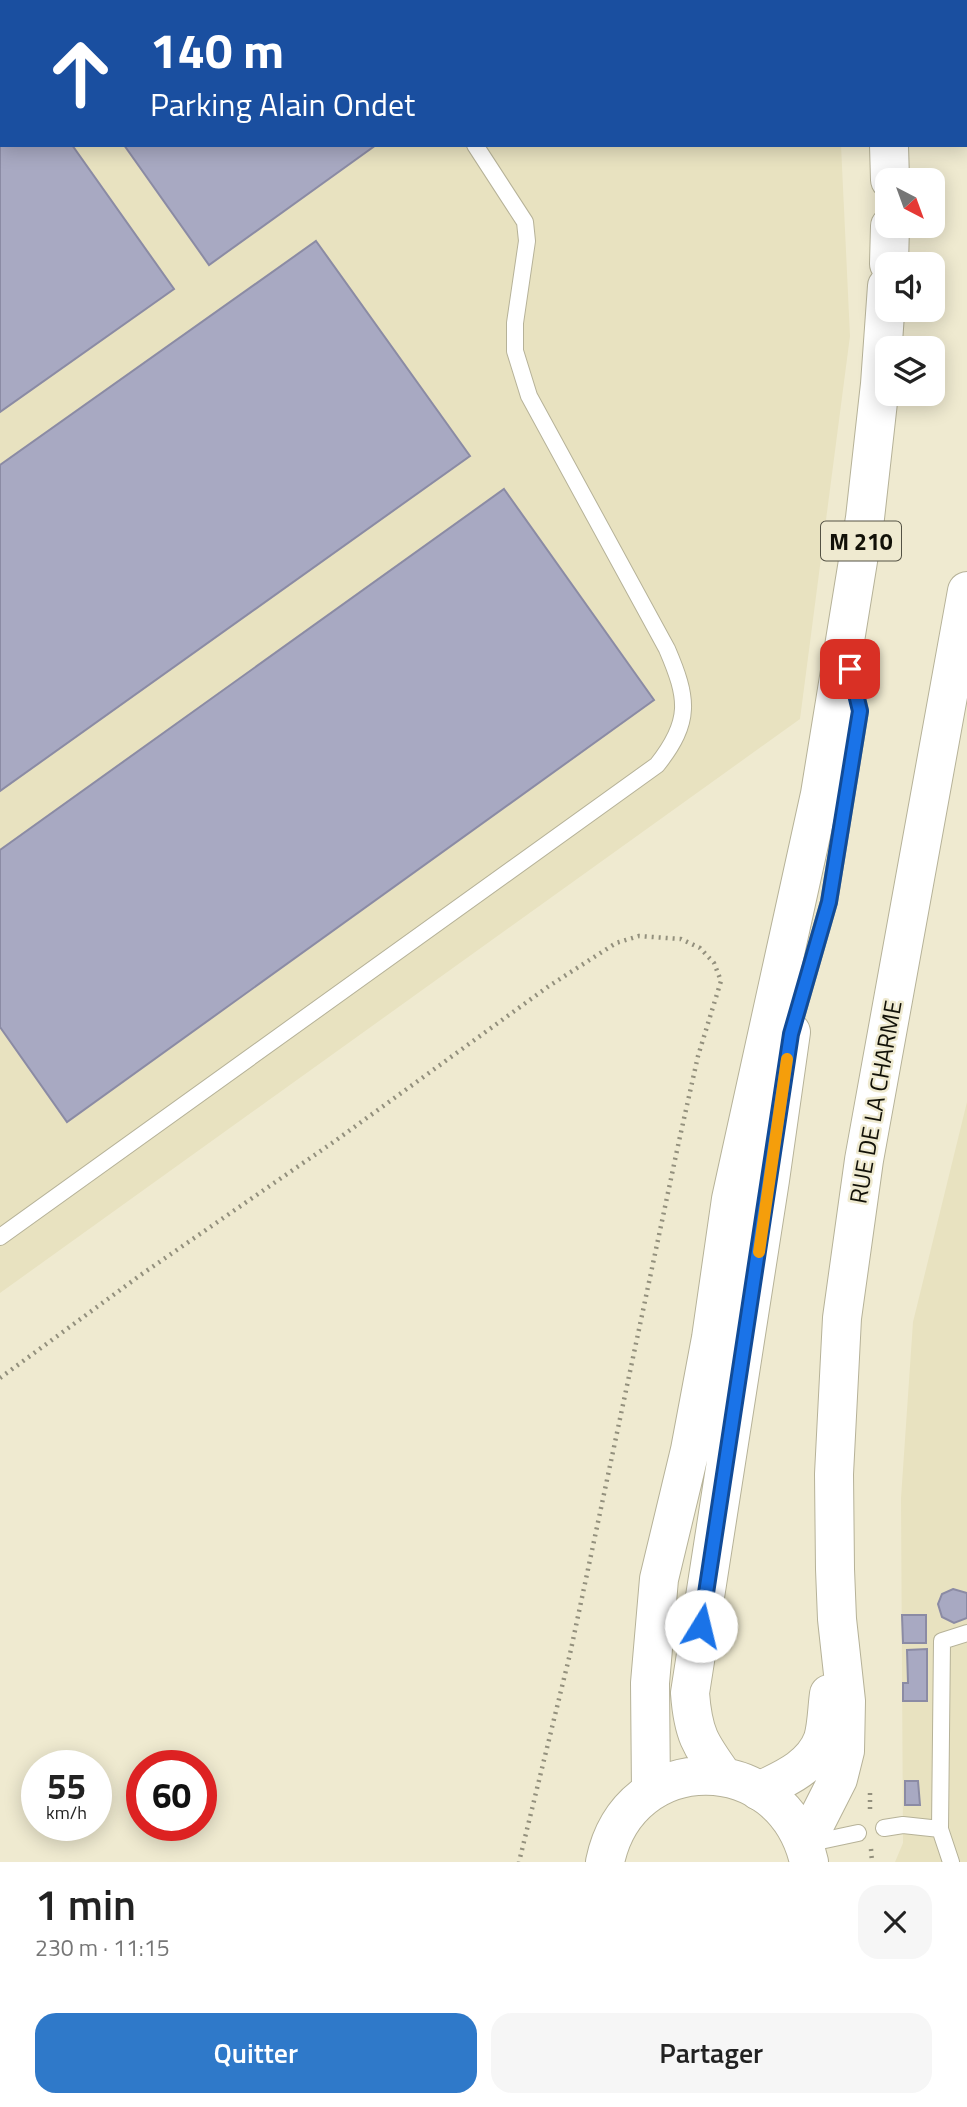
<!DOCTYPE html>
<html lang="fr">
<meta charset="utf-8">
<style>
body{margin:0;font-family:"Titillium Web",sans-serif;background:#f6f6f6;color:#222;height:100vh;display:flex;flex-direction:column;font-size:26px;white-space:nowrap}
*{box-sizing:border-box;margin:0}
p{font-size:23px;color:#767676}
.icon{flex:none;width:38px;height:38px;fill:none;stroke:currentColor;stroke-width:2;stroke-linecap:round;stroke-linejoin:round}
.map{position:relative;height:1862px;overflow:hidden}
.side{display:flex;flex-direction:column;background:#fff;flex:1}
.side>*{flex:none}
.guide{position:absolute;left:0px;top:0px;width:968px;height:147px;box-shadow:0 4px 18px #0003;background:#1a4fa0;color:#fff;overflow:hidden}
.needle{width:46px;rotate:139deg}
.controls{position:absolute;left:875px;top:168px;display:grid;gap:14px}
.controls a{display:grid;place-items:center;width:70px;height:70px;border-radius:14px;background:#fff;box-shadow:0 4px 18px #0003;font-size:35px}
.speed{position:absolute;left:21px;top:1750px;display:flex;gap:14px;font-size:35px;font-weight:700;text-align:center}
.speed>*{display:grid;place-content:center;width:91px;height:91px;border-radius:50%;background:#fff;box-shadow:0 4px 18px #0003;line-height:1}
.speed small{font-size:18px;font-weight:400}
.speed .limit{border:10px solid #d22;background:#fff;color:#111}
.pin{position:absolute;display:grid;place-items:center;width:60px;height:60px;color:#fff;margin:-30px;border-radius:14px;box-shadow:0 4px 10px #0006}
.me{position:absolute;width:77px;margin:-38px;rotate:9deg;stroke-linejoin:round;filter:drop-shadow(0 0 5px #0008)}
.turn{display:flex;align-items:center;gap:24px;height:147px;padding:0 35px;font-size:32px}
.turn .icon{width:91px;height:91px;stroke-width:2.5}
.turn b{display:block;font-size:49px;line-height:60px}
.round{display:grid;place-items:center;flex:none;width:74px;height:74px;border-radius:21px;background:#f6f6f6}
.overview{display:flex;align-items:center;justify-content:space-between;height:119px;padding:0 35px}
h1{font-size:42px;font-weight:600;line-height:52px}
.action{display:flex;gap:14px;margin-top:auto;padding:14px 35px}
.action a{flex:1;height:80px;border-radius:21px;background:#2f79c9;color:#fff;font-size:28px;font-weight:600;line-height:80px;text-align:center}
.action a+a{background:#f6f6f6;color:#222}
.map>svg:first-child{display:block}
.built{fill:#e8e2c0}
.building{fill:#a8a9c2;stroke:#8b8ba4;stroke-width:2}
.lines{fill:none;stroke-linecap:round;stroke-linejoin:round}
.service-casing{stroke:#b6b298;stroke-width:18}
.tertiary-casing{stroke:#b6b298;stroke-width:40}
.primary-casing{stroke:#b6b298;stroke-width:40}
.path{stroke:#93907d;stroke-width:4.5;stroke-dasharray:2 5;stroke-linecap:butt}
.service{stroke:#fff;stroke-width:16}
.tertiary{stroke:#fff;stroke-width:38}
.primary{stroke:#fff;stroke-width:38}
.route-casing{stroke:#114b97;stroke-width:18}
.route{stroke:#1a73e8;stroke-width:12}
.slow{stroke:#f59e0b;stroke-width:12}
.labels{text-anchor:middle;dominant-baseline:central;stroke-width:5;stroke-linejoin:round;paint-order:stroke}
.shield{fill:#efead0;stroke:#545244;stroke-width:2}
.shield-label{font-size:23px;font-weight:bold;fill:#121108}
.street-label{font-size:24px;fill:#121108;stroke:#efead0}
</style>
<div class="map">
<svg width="967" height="1862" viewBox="0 0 967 1862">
<rect width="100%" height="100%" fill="#efead0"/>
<!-- built -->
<path class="built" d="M0,0h827v2h-825v143h839l9,191 -50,383 -800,574z
M967,1102v760h-72l8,-19 -2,-345 12,-176z"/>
<!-- building -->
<path class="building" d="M20,0h324l1,2h-323z
M487,0h127l-129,2z
M0,45l2,100h70l102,144 -174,123z
M124,145h252l-167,120z
M316,241l154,215 -470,335v-326z
M504,489l150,211 -587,422 -67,-95v-177z
M953,1589l14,4v25l-13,5 -12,-6 -4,-13 4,-10z
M902,1615h24v28h-23z
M927,1649v52h-24v-18h5l-1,-33z
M905,1781h13l2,24h-15z"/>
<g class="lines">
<defs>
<path id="service" d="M374,0l2,2
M791,1034l38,-132 31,-191 -9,-37
M0,1237l657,-472c35,-44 31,-67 10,-116l-138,-253 -14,-45v-28l12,-82 -2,-19 -50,-77
M884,1828l19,-3 37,4 2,-188 25,-8
M940,1829l11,33
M811,1843l47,-10"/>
<path id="tertiary" d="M759,1791c25,-12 54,-24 64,-52 4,-14 4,-31 6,-45
M805,1844l33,-65 7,-28 1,-50 -9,-82 -2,-50 -1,-95 8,-156 22,-158 103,-569"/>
<path id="primary" d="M879,0l1,2
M889,145l1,35
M889,264l1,-38
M723,1776c-23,-32 -30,-42 -33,-83l80,-513 21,-148
M651,1791l-1,-108 9,-104 31,-129 21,-112 20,-139 89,-405 45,-276 15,-134 7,-98
M605,1862c24,-116 178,-114 204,0"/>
</defs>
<!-- service casing -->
<use href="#service" class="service-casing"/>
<!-- tertiary casing -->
<use href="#tertiary" class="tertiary-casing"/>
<!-- primary casing -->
<use href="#primary" class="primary-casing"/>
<!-- path -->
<path class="path" d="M0,1378l142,-104 193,-133 214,-155 67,-43 23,-7 42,3 19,9 14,15 7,18 -23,75 -19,85 -109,513 -51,208
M870,1793v19
M871,1849l1,13"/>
<!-- service -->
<use href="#service" class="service"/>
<!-- tertiary -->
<use href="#tertiary" class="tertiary"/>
<!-- primary -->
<use href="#primary" class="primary"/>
</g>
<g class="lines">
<defs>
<path id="route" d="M701,1626l90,-592 38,-132 31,-191 -10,-42"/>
</defs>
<!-- route casing -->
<use href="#route" class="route-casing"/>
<!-- route -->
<use href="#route" class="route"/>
<!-- slow -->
<path class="slow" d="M759,1252l28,-193"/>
</g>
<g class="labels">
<!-- shield labels -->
<rect class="shield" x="821" y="521.5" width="80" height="39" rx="5"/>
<g class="shield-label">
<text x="861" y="541">M 210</text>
</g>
<!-- street labels -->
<g class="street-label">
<text transform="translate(875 1102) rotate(-80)">RUE DE LA CHARME</text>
</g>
</g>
</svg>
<div class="controls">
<a><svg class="needle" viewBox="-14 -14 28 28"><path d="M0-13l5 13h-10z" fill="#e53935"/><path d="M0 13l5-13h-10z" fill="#767676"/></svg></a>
<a><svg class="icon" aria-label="sound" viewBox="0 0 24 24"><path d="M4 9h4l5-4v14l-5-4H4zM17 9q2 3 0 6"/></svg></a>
<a><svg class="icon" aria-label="layers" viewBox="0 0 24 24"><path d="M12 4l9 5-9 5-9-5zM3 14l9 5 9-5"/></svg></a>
</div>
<div class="speed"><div>55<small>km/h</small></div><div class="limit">60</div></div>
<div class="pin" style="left:850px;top:669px;background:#d93025"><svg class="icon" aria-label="arrive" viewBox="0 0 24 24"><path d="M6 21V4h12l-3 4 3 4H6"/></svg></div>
<svg class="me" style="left:701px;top:1626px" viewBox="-20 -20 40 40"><circle r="19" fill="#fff"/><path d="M0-13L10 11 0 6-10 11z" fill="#1a73e8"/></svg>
<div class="guide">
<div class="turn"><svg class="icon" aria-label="ahead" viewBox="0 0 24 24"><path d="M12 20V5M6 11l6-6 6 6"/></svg><div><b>140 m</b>Parking Alain Ondet</div></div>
</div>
</div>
<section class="side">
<div class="overview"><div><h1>1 min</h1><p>230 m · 11:15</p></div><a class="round"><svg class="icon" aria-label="close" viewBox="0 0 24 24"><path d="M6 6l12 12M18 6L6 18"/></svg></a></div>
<div class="action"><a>Quitter</a><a>Partager</a></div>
</section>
